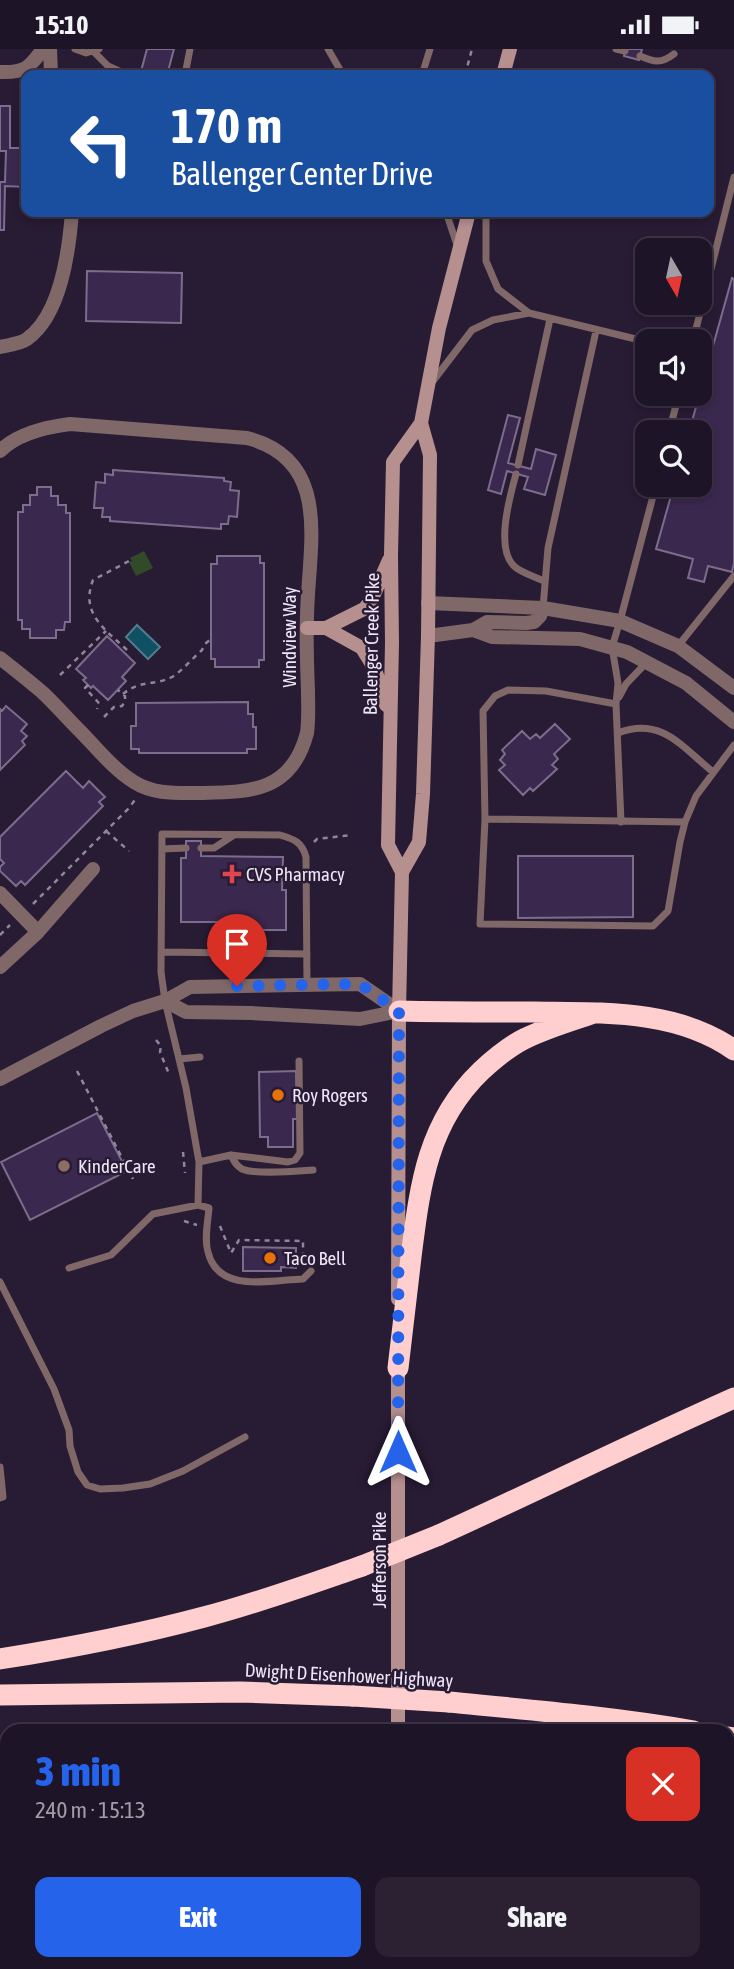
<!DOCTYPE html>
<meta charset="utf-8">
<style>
body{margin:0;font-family:"Asap Condensed",sans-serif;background:#2b2133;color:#f1f3f6;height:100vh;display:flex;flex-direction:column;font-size:26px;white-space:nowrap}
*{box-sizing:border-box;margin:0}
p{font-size:23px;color:#a19ea7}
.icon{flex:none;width:38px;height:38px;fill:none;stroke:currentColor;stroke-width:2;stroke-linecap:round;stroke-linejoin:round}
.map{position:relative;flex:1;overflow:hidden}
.panel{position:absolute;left:0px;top:1675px;width:735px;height:247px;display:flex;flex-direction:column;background:#1e1427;border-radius:21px 21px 0 0;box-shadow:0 4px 10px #0003,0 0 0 2px #3c3344}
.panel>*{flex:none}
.hud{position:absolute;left:21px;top:21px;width:693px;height:147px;border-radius:14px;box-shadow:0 4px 10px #0003,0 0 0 2px #3c3344;background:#1a4fa0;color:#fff;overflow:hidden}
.needle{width:46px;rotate:171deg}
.controls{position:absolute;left:635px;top:189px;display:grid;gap:14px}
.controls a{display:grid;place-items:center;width:77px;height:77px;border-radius:14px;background:#1e1427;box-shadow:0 4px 10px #0003,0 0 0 2px #3c3344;font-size:35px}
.pin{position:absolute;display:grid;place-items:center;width:60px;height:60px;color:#fff;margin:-72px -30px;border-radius:50% 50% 50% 0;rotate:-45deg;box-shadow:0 0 7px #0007}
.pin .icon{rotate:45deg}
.me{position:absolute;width:77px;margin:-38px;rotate:0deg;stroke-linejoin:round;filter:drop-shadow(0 0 5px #0008)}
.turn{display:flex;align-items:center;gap:24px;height:147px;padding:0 35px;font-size:32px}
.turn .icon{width:91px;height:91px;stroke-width:2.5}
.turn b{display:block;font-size:49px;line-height:60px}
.round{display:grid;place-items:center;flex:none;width:74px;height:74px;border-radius:14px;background:#2b2133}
.headline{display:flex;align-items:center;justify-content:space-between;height:119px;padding:0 35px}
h1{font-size:42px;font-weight:800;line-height:52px;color:#2563eb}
.action{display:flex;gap:14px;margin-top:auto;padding:14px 35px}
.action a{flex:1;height:80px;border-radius:14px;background:#2563eb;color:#fff;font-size:28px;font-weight:800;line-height:80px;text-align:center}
.action a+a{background:#2b2133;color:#f1f3f6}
.status{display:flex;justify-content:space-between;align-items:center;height:49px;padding:0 35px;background:#1e1427;direction:ltr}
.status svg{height:19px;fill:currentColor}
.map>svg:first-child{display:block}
.green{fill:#314b29}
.water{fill:#0f5063;stroke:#527d8f;stroke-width:2}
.building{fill:#3b284e;stroke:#7c6d8c;stroke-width:2}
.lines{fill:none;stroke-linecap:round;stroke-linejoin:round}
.path{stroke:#90869b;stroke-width:2.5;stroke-dasharray:5 5;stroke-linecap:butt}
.service{stroke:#806868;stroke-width:7}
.minor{stroke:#806868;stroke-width:14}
.secondary{stroke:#b68f8f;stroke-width:14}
.motorway{stroke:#ffcece;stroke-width:21}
.motorway-bridge{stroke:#ffcece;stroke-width:21}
.route{stroke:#2563eb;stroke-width:12;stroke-dasharray:0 21.6}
.health-dot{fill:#e0444e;stroke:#281b34;stroke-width:2.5}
.food-dot{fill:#e8710a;stroke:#281b34;stroke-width:2.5}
.education-dot{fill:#8d6e63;stroke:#281b34;stroke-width:2.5}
.labels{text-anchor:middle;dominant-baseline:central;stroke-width:5;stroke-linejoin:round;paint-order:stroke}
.street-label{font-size:19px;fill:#eee6f7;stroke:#281b34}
.poi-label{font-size:19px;fill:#eee6f7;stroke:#281b34;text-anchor:start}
</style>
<div class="status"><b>15:10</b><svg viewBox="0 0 49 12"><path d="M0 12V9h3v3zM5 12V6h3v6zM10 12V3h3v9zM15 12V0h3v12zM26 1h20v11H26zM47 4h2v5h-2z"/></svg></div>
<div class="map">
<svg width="734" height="1920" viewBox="0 0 734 1920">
<rect width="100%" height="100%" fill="#281b34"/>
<!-- green -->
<path class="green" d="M144,502l9,17 -17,8 -7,-14 3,-1 -2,-3z"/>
<!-- water -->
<path class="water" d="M137,576l23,22 -12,12 -22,-22z"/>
<!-- building -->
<path class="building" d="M147,0h27l-7,26h-27z
M625,0h17l-3,11 -15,-4z
M0,57h10v42h16v39l-21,-1 -1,44h-4v-48h5l1,-31h-6z
M87,222l95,2 -1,50 -95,-2z
M732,229l2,1v284l-2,9 -24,-6 -4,16 -16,-4 5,-19 -37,-10 18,-64h26v-53h-11z
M508,366l12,3 -12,45 23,6 5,-20 20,6 -11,40 -21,-6 4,-12 -21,-6 -6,23 -13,-4z
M113,421l111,8v3l7,1 -1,8 9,1 -2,26 -8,-1 -1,8h-7v5l-111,-8v-4h-8l1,-9h-9l2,-26 9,1v-9l8,1z
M37,438h14v9h7v9h8v8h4v109h-5l-1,8h-8v8h-26v-9h-8v-9h-4v-108h5v-7h7v-10h7z
M217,507h43v7h4v97h-5v7h-44v-8h-4v-95h6z
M107,587l28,27 -13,14 4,4 -18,19 -15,-14 -2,2 -8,-8 3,-2 -10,-9z
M248,653v12h5v13h3v22h-9v4h-108v-4h-8v-23h5v-23z
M6,657l21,18 -6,7 6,5 -5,5 3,4 -25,25v-61l2,2z
M555,675l15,15 -16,15 4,5 -6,6 5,4 -24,22 -3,-3 -7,7 -24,-25 6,-5 -5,-5 5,-6 -3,-4 20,-19 8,8 6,-5 4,4z
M66,722l17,17 6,-7 16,16 -6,5 4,4 -78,79 -4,-4 -5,5 -16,-15v-4l4,-4 -4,-4v-22z
M186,792h15v15l82,1 -1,33h4v40h-39v-8h-66v-64h5z
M518,807h115v61l-115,1z
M296,1022l1,48h-4v28h-25v-10h-8l-1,-65z
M97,1064l30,58 -97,49 -29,-58z
M243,1198l53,1v20l-15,-1v4h-38z"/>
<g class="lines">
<!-- path -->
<path class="path" d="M465,26l7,-26
M127,601c-22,-21 -47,-36 -34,-70l38,-20
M60,626l46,-44
M88,636l-3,3 13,14 1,2 -2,5
M123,645c18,-15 32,-8 49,-17 11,-7 21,-19 30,-27l3,-6 6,-5
M104,668l10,-10 8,-1 3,-5v-5l-7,-6
M106,782l23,20
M314,793l3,-3 34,-4
M33,855l97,-97 6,-9
M0,886l10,-10
M156,991l5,6 -1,6 9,22
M77,1022l56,108
M183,1103l2,21
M184,1172l13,4
M220,1177l11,27 8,-13 64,1v17"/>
<!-- service -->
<path class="service" d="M75,0l11,4 13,-4
M328,0l15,26
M616,0l9,2
M93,2l15,15 20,9
M640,7c14,6 21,8 34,-2
M185,26l5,-26
M422,26l8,-26
M446,163l12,36
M486,163v49l12,28 31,24 119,29
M693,292l41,-164
M433,332l39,-51 21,-10 36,-7
M669,383l10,-38
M518,416l32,-146
M516,425c-6,22 -21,74 -2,92 7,7 22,11 30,15
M543,559l5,-60 48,-217
M678,597l56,-70
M619,648l7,-13 20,-21
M616,655l2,-21 -6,-36 8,-26 36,-136
M618,684c43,-17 64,14 95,39
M485,770l-2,-108 12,-15 13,-6 38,1 70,13 5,118
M685,773l-200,-3 -5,105 173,2 15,-15 12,-69 5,-20 11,-26 38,-51
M201,799h13l20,-13
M162,800l24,-1
M161,903l146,2
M179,1010l21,-2
M231,1106c3,6 5,11 11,14 14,6 55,2 71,1
M199,1113l32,-7 57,7 7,-2 5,-7 -1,-92
M198,1156l1,-43 -13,-74 -21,-87 -4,-29 1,-138 118,1c14,4 22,7 26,22l1,128
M69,1219l42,-13 42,-41 45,-9 11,3c-1,13 -5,31 -1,44 10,42 63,28 95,27l8,-8
M0,1233l54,107 15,41 1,16 8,26 9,13 13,4 23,-1 27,-4 33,-13 62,-34
M0,1418l3,30 -3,1"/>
<!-- minor -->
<path class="minor" d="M50,0l1,26
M0,23c25,1 29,-4 43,-23
M0,298c8,-2 20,-3 27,-8 34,-24 42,-88 45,-127
M0,402c18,-18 46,-24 70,-27l177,14c87,22 61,110 60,178 -1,25 0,50 1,75 0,14 1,28 -1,42 -16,61 -59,59 -111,60 -22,0 -43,1 -62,-11 -21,-13 -38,-35 -55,-52 -12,-12 -24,-26 -37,-38 -14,-12 -28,-23 -42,-34
M428,554l115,5 77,13 58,25 56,42
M473,581l19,7 88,2 47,13 59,31 48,39
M428,587l45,-6 14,-8 39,1 8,-1 6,-6 3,-8
M0,844l38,39
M0,918l38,-35 55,-63
M165,952l21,11 65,1 109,6 39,-8
M0,1030l101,-53 32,-15 32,-10 25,-14 170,-3 39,27"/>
<!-- secondary -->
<path class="secondary" d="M503,26l7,-26
M307,579h19l38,-19 7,-8 18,-41
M326,579l36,20 13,21 11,36
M402,823l-14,-27 4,-202 -1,-88 2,-93 28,-39
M398,1250l1,-288 3,-139 17,-30 4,-48 5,-158 2,-181 -9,-32 18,-95 30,-116
M398,1312v370
M399,1914v6"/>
<!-- motorway -->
<path class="motorway" d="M399,962c44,1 89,1 134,1 68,1 143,-3 201,38
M398,1319c4,-37 9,-74 13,-111 9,-71 16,-134 70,-186 13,-12 27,-24 43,-32 22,-11 46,-18 70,-26
M439,1486c99,-45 196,-93 295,-137
M0,1610c69,-11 137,-24 204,-42 54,-14 106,-33 158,-51
M0,1646l240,-3 113,4
M449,1653c82,8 164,15 245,29
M728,1688l6,1
M0,1778h7
M728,1783h6
M0,1822l7,-1
M542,1914l9,6"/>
<!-- motorway-bridge -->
<path class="motorway-bridge" d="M362,1517l77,-31
M353,1647l96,6"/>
</g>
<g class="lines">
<!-- route -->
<path class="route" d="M237,937l123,-2 39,27 -1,441"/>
</g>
<!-- markers -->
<path class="health-dot" d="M228.5 814.5h7v7h7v7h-7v7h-7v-7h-7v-7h7z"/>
<g class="food-dot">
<circle cx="278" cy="1046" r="7"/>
<circle cx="270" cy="1209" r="7"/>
</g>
<circle class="education-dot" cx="64" cy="1117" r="7"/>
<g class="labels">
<!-- street labels -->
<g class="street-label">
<text transform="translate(289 588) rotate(-90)">Windview Way</text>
<text transform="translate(371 595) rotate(-89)">Ballenger Creek Pike</text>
<text transform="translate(379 1511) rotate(-90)">Jefferson Pike</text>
<text transform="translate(349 1626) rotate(3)">Dwight D Eisenhower Highway</text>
</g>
<!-- poi labels -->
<g class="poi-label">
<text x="246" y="825">CVS Pharmacy</text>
<text x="292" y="1046">Roy Rogers</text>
<text x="78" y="1117">KinderCare</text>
<text x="284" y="1209">Taco Bell</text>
</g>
</g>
</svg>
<div class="controls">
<a><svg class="needle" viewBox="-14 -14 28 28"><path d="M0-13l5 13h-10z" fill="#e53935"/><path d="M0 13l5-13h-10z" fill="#a19ea7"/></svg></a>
<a><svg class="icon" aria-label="sound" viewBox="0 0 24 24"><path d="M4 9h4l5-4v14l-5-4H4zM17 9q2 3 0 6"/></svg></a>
<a><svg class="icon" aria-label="search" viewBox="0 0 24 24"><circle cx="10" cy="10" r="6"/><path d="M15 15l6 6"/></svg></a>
</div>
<div class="pin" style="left:237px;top:937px;background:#d93025"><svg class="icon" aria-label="arrive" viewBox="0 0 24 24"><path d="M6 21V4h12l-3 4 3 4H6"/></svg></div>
<svg class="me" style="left:398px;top:1403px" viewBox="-20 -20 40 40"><path d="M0-17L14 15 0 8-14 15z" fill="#2563eb" stroke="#fff" stroke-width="4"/></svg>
<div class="hud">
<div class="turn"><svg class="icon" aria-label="left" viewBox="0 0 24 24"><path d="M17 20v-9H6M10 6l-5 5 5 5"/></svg><div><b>170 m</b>Ballenger Center Drive</div></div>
</div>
<section class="panel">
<div class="headline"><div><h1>3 min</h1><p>240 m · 15:13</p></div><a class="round" style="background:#d93025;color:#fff"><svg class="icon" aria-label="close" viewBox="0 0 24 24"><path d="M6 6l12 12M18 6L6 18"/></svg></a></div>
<div class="action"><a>Exit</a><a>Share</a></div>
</section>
</div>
